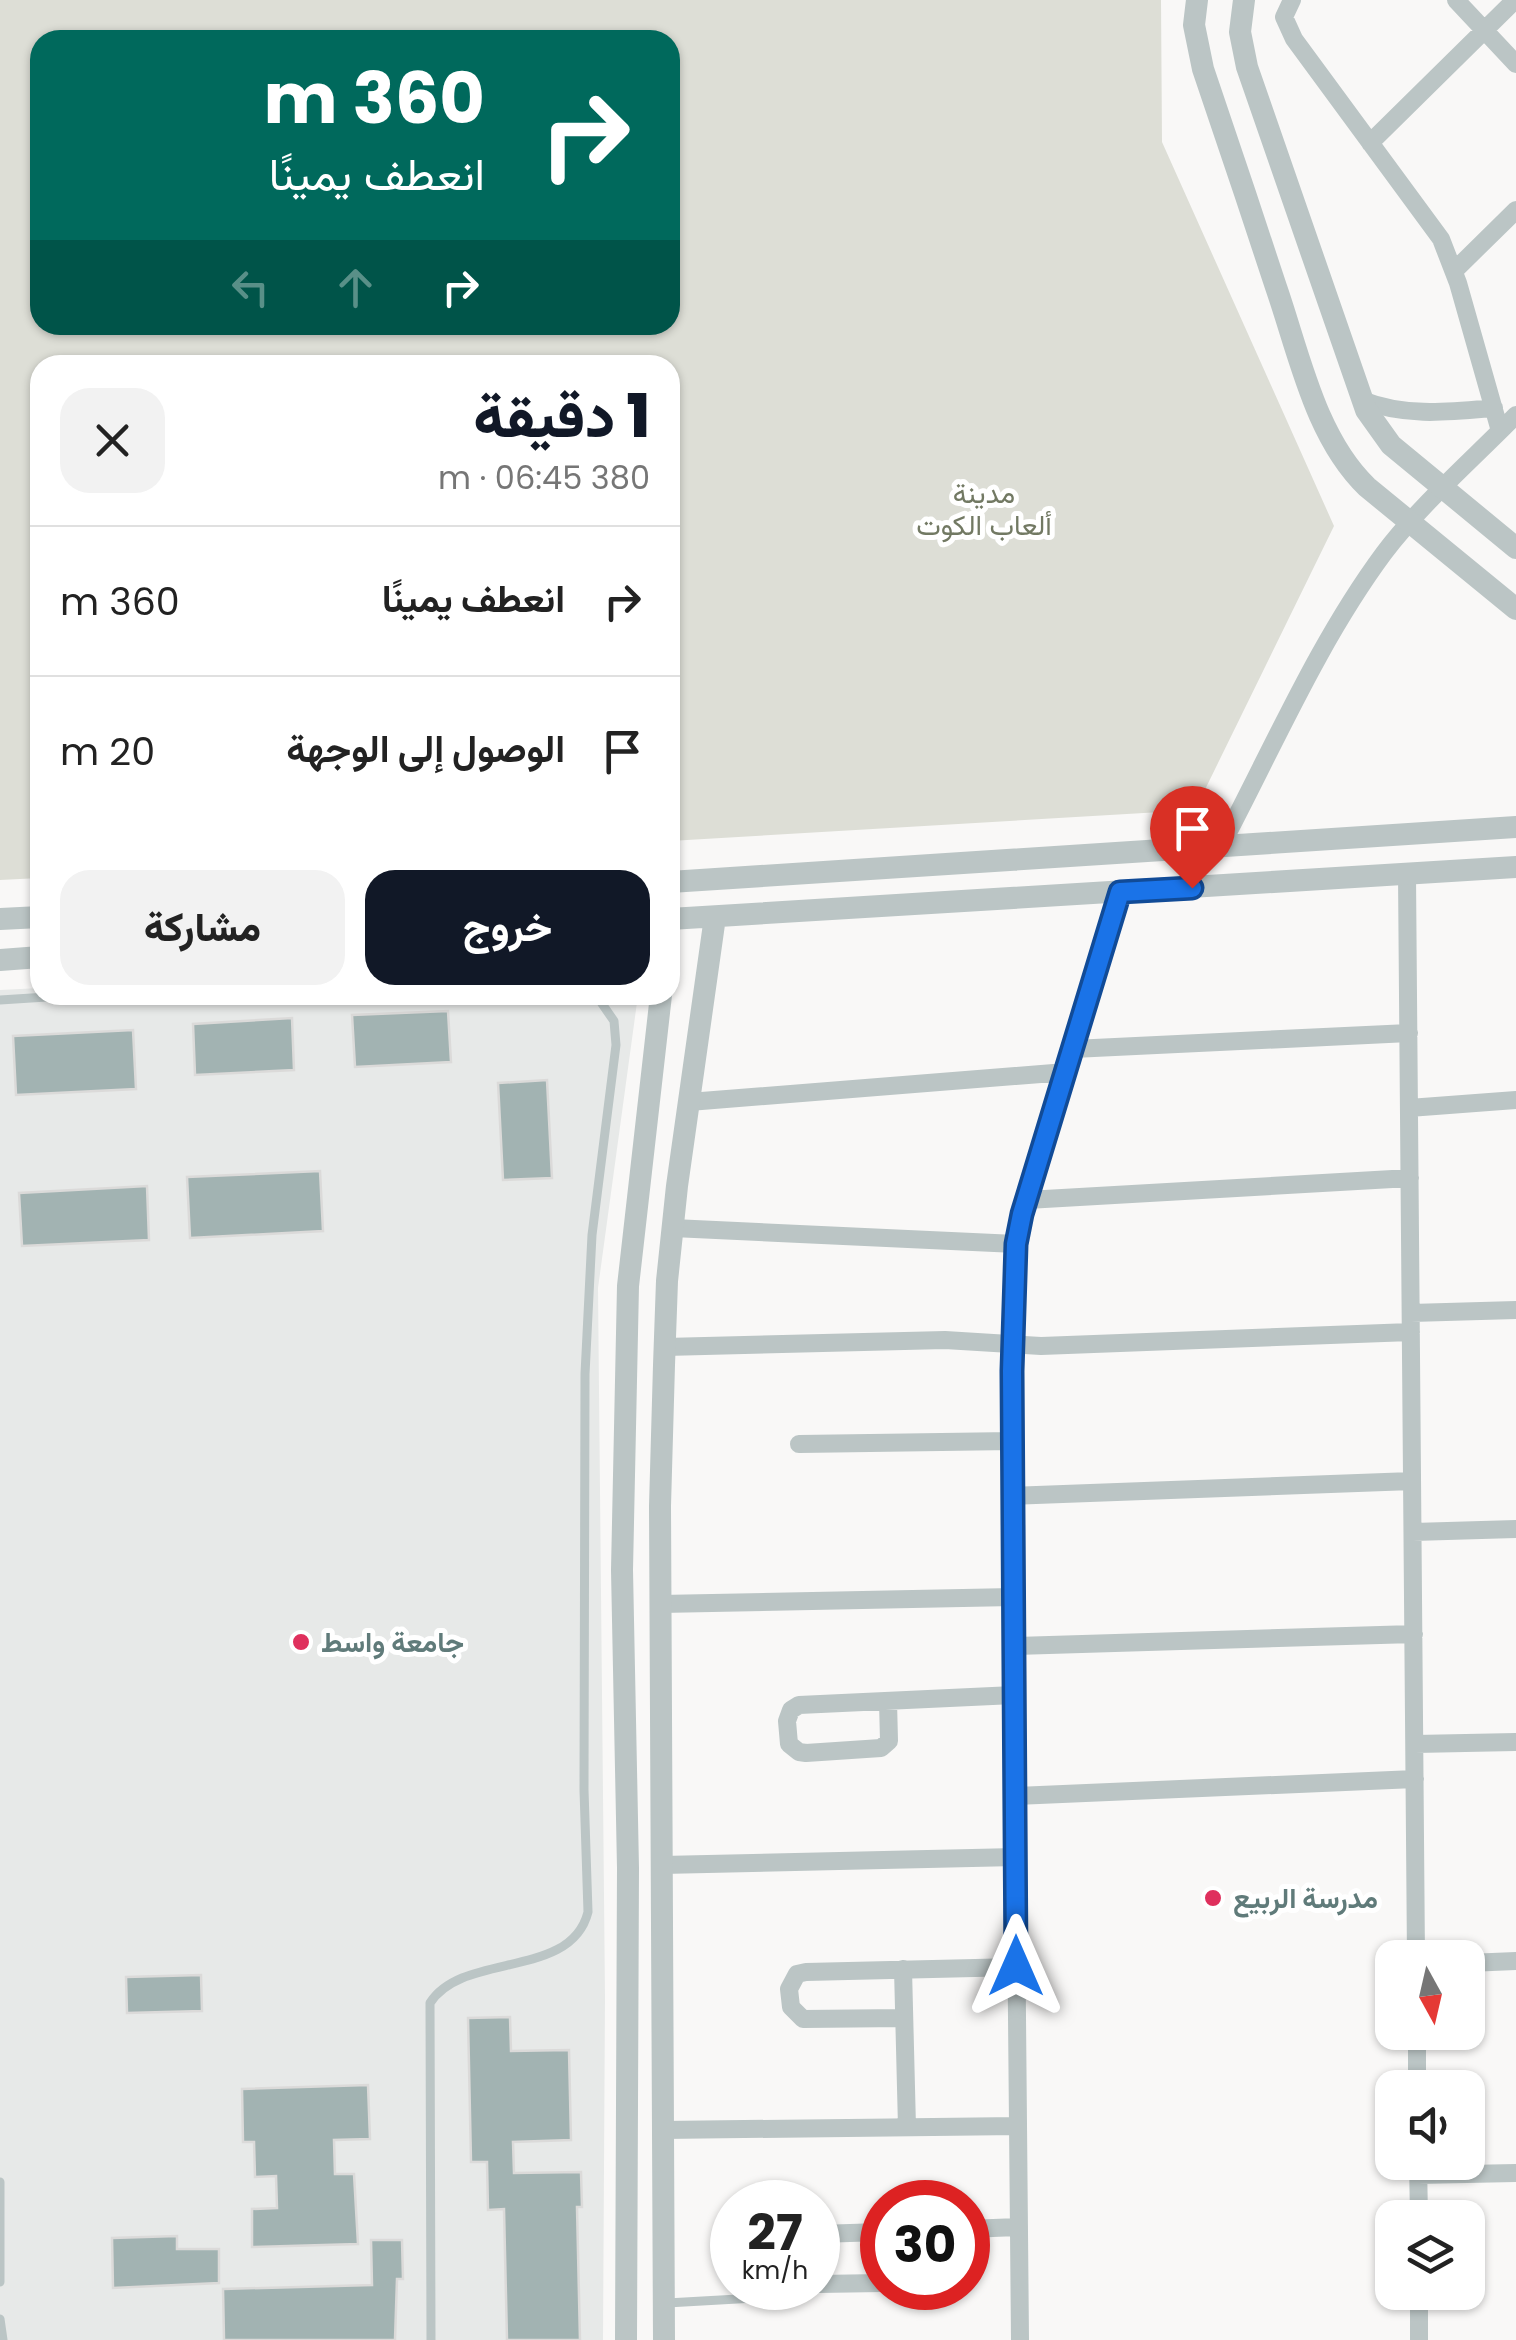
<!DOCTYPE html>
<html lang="ar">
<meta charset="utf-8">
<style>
body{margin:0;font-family:Poppins,Vazirmatn,sans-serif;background:#f2f2f2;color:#222;direction:rtl;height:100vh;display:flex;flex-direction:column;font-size:38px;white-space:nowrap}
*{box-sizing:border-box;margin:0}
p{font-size:32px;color:#767676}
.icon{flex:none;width:55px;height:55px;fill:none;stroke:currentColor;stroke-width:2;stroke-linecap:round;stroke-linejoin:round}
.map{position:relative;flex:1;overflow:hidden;direction:ltr}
.drawer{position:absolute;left:30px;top:355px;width:650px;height:650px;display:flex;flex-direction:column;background:#fff;border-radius:30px;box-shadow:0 2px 8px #0004;direction:rtl}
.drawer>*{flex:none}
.banner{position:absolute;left:30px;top:30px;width:650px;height:305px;border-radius:30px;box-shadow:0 2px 8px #0004;direction:rtl;background:#00695c;color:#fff;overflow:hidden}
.needle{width:65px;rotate:172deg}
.fabs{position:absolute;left:1375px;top:1940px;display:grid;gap:20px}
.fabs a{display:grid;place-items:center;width:110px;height:110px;border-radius:20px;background:#fff;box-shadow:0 2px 8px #0004;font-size:50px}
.speed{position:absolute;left:710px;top:2180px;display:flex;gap:20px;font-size:50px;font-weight:700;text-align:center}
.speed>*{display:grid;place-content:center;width:130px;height:130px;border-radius:50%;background:#fff;box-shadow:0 2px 8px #0004;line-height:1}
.speed small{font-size:25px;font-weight:400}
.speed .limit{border:15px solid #d22;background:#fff;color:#111}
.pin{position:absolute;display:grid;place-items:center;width:85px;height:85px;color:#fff;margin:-102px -42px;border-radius:50% 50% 50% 0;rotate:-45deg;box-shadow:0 0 10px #0007}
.pin .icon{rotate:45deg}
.me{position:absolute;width:110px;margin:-55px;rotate:0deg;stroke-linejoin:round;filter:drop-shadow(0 0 8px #0008)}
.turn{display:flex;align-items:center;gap:35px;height:210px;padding:0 30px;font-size:45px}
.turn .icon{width:130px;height:130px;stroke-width:2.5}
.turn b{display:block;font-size:70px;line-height:85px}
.lanes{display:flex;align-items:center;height:95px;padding:0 30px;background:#0003;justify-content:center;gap:50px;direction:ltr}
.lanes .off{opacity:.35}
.round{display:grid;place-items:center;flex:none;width:105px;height:105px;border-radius:30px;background:#f2f2f2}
.headline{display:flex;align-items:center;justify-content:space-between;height:170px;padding:0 30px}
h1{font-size:60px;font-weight:800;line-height:75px;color:#111827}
.button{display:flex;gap:20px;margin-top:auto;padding:20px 30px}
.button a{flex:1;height:115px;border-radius:30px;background:#111827;color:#fff;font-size:40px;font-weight:800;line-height:115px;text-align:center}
.button a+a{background:#f2f2f2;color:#222}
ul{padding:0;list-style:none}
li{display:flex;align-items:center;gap:30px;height:150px;padding:0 30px;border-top:2px solid #e0e0e0}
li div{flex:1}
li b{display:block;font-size:38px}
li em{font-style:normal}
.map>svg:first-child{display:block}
.built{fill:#e7e9e8}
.green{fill:#ddded6;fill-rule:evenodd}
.building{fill:#a2b3b2;stroke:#dbdad9;stroke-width:2.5}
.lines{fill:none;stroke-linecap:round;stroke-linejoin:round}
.service{stroke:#bbc5c5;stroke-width:9}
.minor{stroke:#bbc5c5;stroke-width:18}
.tertiary{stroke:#bbc5c5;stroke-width:22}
.route-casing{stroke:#114b97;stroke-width:25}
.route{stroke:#1a73e8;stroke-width:18}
.poi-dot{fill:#df305d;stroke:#fff;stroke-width:4}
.labels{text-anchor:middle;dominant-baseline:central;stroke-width:10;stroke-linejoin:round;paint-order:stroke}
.park-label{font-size:28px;fill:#727963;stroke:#fff}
.poi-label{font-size:28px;font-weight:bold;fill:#607b7a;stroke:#fff;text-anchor:start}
</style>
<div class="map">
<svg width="1516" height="2340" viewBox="0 0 1516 2340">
<rect width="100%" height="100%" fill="#f9f8f7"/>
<!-- built -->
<path class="built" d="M40,988v7h598l-40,293 7,709 -2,343h-603v-1350z"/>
<!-- green -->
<path class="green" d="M0,0h1161l1,142 172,384 -139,284 -525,31v-476h-630v513l-40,2zM40,40h630v285h-630z"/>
<!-- building -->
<path class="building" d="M448,1011l3,51 -96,5 -3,-52z
M292,1018l2,52 -99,5 -2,-51z
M133,1030l3,59 -120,6 -3,-59z
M547,1080l5,98 -49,2 -5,-97z
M320,1171l3,60 -133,7 -3,-61z
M147,1186l2,54 -127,6 -3,-53z
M201,1975l1,36 -75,2 -1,-36z
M510,2017l1,34 58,-1 2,90 -58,2 1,31 67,-1 1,35h-5l3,133h-73l-3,-131 -16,1 -1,-48h-16l-3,-144z
M368,2085l2,54 -36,1 1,34h19l4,70 -106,3v-38l25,-1 -1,-32 -21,1 -1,-35h-11l-1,-53z
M177,2236v13h42v34l-106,5 -1,-50z
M371,2240h31l1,39h-6l-2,61h-171l-1,-51 149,-4z"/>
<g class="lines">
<!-- service -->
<path class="service" d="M0,1000l78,-5
M0,2182v100
M667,2303l105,-6 27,-9
M0,2319l3,21
M431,2340l-1,-337c33,-52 141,-23 158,-91l-4,-122 1,-416 7,-139 24,-190 -2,-24 -18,-26"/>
<!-- minor -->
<path class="minor" d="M1292,0l-8,17 10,22 147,200 17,44 42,148
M1456,0l60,64
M1370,143l145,-143
M1454,271l62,-61
M1362,400c43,17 86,12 132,8
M1221,846c52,-98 97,-204 163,-293 38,-50 88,-93 132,-138
M1407,875l9,1083
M1073,1049l336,-16
M689,1102l377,-30
M1409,1108l107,-8
M1027,1200l383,-22
M673,1228l343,16
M1411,1313l105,-3
M665,1347l280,-7 96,6 370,-14
M799,1444l213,-3
M1012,1496l400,-15
M1413,1532l103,-3
M660,1604l353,-7
M1014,1646l400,-12
M888,1701l1,40 -8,7 -75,5 -7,-1 -10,-8 -2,-23 4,-11 8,-5 215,-10
M1415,1744l101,-2
M1015,1796l400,-17
M662,1865l354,-8
M1468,1963l48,-2
M903,1969l4,158
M904,2018l-101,1 -12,-12 -2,-18 8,-15 9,-2 211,-5
M1417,2032v56
M663,2130l355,-4
M1418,2162l1,56
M1418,2175l98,-2
M968,2229l51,-2
M818,2234l64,-2
M818,2284l64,-1
M1419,2292v48
M1020,2340l-9,-969 5,-127 7,-30 97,-322"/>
<!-- tertiary -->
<path class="tertiary" d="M1197,0l-3,25 9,44c25,73 49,145 73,218 23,66 39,150 91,200l149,122
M1244,0l-4,32 7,35 119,343 25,35 125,103
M670,882l846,-55
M0,919l40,-2
M670,919l846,-52
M0,960l40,-3
M626,2340l2,-472 -6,-298 6,-284 33,-291
M664,2340l-4,-834 4,-141 3,-84 10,-95 38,-269"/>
</g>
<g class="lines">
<defs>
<path id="route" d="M1016,1966l-4,-595 4,-127 6,-30 98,-322 72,-4"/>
</defs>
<!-- route casing -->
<use href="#route" class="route-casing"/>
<!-- route -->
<use href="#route" class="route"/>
</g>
<!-- markers -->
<g class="poi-dot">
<circle cx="301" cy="1642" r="10"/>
<circle cx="1213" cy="1898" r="10"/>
</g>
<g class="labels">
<!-- park labels -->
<g class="park-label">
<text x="984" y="493">مدينة<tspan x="984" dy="32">ألعاب الكوت</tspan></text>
</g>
<!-- poi labels -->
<g class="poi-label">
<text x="321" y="1642">جامعة واسط</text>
<text x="1233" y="1898">مدرسة الربيع</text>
</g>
</g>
</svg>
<div class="fabs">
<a><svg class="needle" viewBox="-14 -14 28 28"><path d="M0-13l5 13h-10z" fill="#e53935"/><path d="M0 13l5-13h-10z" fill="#767676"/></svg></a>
<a><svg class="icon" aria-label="sound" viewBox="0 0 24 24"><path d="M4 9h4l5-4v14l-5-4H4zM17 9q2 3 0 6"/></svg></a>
<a><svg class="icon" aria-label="layers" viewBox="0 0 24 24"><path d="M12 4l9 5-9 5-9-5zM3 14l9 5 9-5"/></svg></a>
</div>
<div class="speed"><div>27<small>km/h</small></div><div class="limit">30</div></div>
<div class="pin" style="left:1192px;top:888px;background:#d93025"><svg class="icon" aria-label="arrive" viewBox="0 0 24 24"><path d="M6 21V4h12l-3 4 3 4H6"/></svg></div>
<svg class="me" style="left:1016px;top:1966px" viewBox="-20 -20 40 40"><path d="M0-17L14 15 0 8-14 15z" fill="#1a73e8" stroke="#fff" stroke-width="4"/></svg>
<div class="banner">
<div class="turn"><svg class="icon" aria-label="right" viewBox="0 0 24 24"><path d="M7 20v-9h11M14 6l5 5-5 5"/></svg><div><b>360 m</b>انعطف يمينًا</div></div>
<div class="lanes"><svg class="icon off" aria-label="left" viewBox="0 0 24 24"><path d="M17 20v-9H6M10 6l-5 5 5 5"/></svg><svg class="icon off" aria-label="ahead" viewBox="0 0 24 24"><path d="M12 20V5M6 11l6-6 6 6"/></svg><svg class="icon" aria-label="right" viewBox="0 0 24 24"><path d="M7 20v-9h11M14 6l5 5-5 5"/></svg></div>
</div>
<section class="drawer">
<div class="headline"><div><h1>1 دقيقة</h1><p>380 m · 06:45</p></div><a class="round"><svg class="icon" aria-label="close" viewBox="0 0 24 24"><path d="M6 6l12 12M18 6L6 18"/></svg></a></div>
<ul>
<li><svg class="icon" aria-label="right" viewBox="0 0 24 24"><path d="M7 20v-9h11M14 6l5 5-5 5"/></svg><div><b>انعطف يمينًا</b></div><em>360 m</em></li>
<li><svg class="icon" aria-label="arrive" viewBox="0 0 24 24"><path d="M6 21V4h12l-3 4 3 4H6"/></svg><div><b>الوصول إلى الوجهة</b></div><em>20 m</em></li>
</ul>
<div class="button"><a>خروج</a><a>مشاركة</a></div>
</section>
</div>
